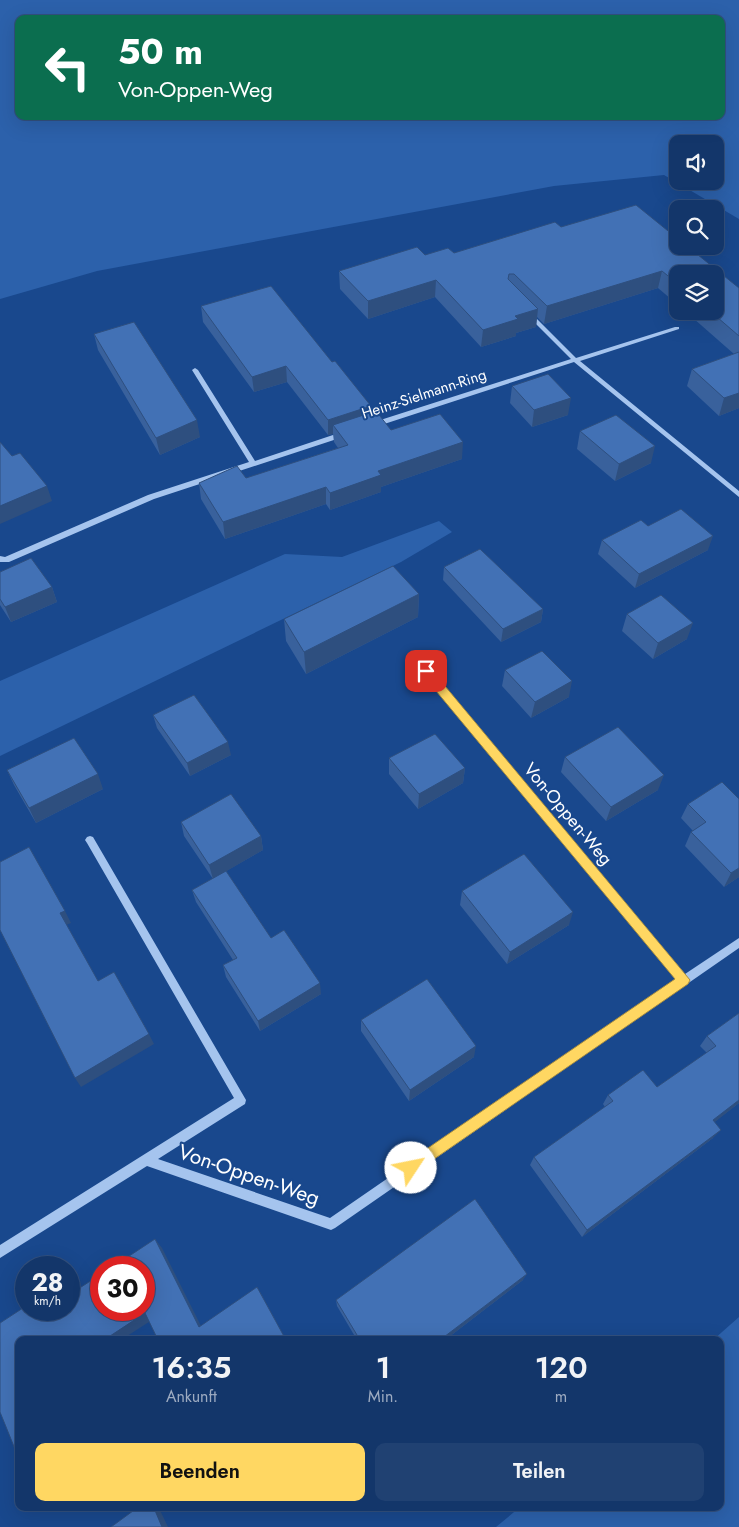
<!DOCTYPE html>
<html lang="de">
<style>
body{margin:0;font-family:Jost,sans-serif;background:#204172;color:#f1f3f6;height:100vh;display:flex;flex-direction:column;font-size:19px;white-space:nowrap}
*{box-sizing:border-box;margin:0}
p{font-size:16px;color:#9dabc1}
.icon{flex:none;width:28px;height:28px;fill:none;stroke:currentColor;stroke-width:2;stroke-linecap:round;stroke-linejoin:round}
.map{position:relative;flex:1;overflow:hidden}
.sheet{position:absolute;left:15px;top:1336px;width:709px;height:175px;display:flex;flex-direction:column;background:#13366a;border-radius:10px;box-shadow:0 5px 20px #0002,0 0 0 1px #32507e}
.sheet>*{flex:none}
.banner{position:absolute;left:15px;top:15px;width:710px;height:105px;border-radius:10px;box-shadow:0 5px 20px #0002,0 0 0 1px #32507e;background:#0b6e4f;color:#fff;overflow:hidden}
.buttons{position:absolute;left:669px;top:135px;display:grid;gap:10px}
.buttons a{display:grid;place-items:center;width:55px;height:55px;border-radius:10px;background:#13366a;box-shadow:0 5px 20px #0002,0 0 0 1px #32507e;font-size:25px}
.speed{position:absolute;left:15px;top:1256px;display:flex;gap:10px;font-size:25px;font-weight:700;text-align:center}
.speed>*{display:grid;place-content:center;width:65px;height:65px;border-radius:50%;background:#13366a;box-shadow:0 5px 20px #0002,0 0 0 1px #32507e;line-height:1}
.speed small{font-size:12px;font-weight:400}
.speed .limit{border:8px solid #d22;background:#fff;color:#111}
.pin{position:absolute;display:grid;place-items:center;width:42px;height:42px;color:#fff;margin:-21px;border-radius:10px;box-shadow:0 2px 8px #0006}
.me{position:absolute;width:55px;margin:-28px;rotate:56deg;stroke-linejoin:round;filter:drop-shadow(0 0 4px #0008)}
.turn{display:flex;align-items:center;gap:18px;height:105px;padding:0 20px;font-size:22px}
.turn .icon{width:65px;height:65px;stroke-width:2.5}
.turn b{display:block;font-size:35px;line-height:42px}
.eta{display:flex;justify-content:space-evenly;align-items:center;height:85px;text-align:center}
.eta b{font-size:30px;font-weight:600;line-height:35px}
.action{display:flex;gap:10px;margin-top:auto;padding:10px 20px}
.action a{flex:1;height:58px;border-radius:10px;background:#ffd762;color:#111;font-size:20px;font-weight:600;line-height:58px;text-align:center}
.action a+a{background:#204172;color:#f1f3f6}
.map>svg:first-child{display:block}
.green{fill:#2c61ab;fill-rule:evenodd}
.lines{fill:none;stroke-linecap:round;stroke-linejoin:round}
.minor{fill:#a5c4ee;fill-rule:evenodd}
.wall{fill:#39619c}
.shaded-wall{fill:#2e4f7f}
.building{fill:#4271b5;stroke:#2e4f7f}
.route{fill:#ffd762;stroke:#a68c40}
.labels{text-anchor:middle;dominant-baseline:central;stroke-width:4;stroke-linejoin:round;paint-order:stroke}
.far-street-label{font-size:15px;fill:#fff;stroke:#19488d}
.street-label{font-size:18px;fill:#fff;stroke:#19488d}
.near-street-label{font-size:21px;fill:#fff;stroke:#19488d}
</style>
<div class="map">
<svg width="739" height="1527" viewBox="0 0 739 1527">
<rect width="100%" height="100%" fill="#19488d"/>
<!-- green -->
<path class="green" d="M0,0h739v219l-75,-44 -110,11 -457,85 -97,28zM19,19h702v97h-702zM678,144h37v37h-37z
M439,521l13,11 -51,30 -401,194v-75l285,-127 57,3z
M739,1317v210h-243l23,-19h201v-168h-7z"/>
<g class="lines">
<!-- minor -->
<path class="minor" d="M529,312l2,1 45,45 99,-31h4v2l-99,32 159,130v6l-165,-135 -199,65h-4v-4l200,-64 -45,-45z
M195,368l3,2 57,91 87,-29h4l1,2 -1,2 -192,63 -145,63h-9v-6l5,1 143,-62 101,-33 -57,-92z
M426,668l3,1 256,305 54,-36v10l-404,280 -4,2 -184,-64 -147,92v-13l234,-147 -147,-255 -2,-3 2,-3 3,-1 3,1 153,263 -1,4 -87,55 172,59 347,-239 -254,-306 -1,-2 1,-2z"/>
</g>
<!-- wall -->
<path class="wall" d="M561,227l178,61v120l-20,8 -32,-30 5,-17 42,-15 -49,-43h30l-37,-37v31l-20,-17 -114,36 -7,-7 -1,10 -20,6v3l-35,11 -46,-50 -67,22 -28,-30 -1,-18 86,-16 29,-2z
M201,306l131,56 39,44v7l20,17 71,29 -81,28v5l-51,18 -4,-6 -101,35 -24,-40 -2,-16 47,-5 92,-30 -4,-6 -1,-8 -5,1 -41,-53 -33,10 -51,-70z
M94,334l106,103 -40,18 -62,-105z
M512,386l56,29 -36,12 -22,-24z
M580,431l71,32 -36,18 -38,-32z
M648,526l60,24 -73,38 -37,-34 4,-14z
M444,567l99,42 -2,13 -40,20 -58,-62z
M0,572l52,15 5,15 -46,20 -11,-17z
M419,594l-1,23 -112,57 -20,-33 -2,-22z
M627,614l60,25 -34,20 -31,-28z
M505,670l64,27 -38,21 -29,-32z
M153,715l78,40 -41,21 -33,-48z
M565,757l93,33 -52,31 -45,-49z
M389,758l76,10 -2,15 -45,26 -29,-35z
M7,770l96,19 -67,34 -22,-38z
M739,799v78l-15,10 -39,-41 6,-14 2,-1 -12,-13 7,-14z
M181,822l80,14 2,14 -37,21 45,67 50,56 -61,37 -34,-54 -3,-12 10,-5 -37,-58 -4,-12 21,-11 -29,-43z
M462,891l107,34 -62,39 -47,-59z
M739,1013v90l-25,19 -1,16 -131,99 -52,-72 4,-8 71,-50 -2,-3 5,-9 49,-8 50,-34 -7,-7 7,-10z
M361,1020l113,37 -65,44 -48,-70z
M523,1280l-78,60h-88l-20,-34 -1,-6z"/>
<!-- shaded-wall -->
<path class="shaded-wall" d="M662,271l-4,17 -114,36 3,-18z
M436,280l-1,17 -67,22v-18z
M538,309l-2,18 -20,6v3l-35,11 2,-17 32,-14z
M286,366l1,16 -33,10 -2,-15z
M739,393v15l-20,8 5,-18z
M571,398l-3,17 -36,12 2,-17z
M371,406v16l-38,3v9l-5,1v-15z
M197,420l3,17 -40,18 -4,-17z
M463,442l-1,17 -81,28v5l-51,18v-17l48,-22z
M655,446l-4,17 -36,18 4,-17z
M47,486l5,15 -52,23v-18z
M326,487v17l-101,35 -2,-17z
M713,536l-5,14 -73,38 4,-14z
M52,587l5,15 -46,20 -6,-15z
M419,594l-1,23 -112,57 -2,-22z
M543,609l-2,13 -40,20 2,-13z
M693,623l-6,16 -34,20 5,-16z
M572,681l-3,16 -38,21 4,-16z
M228,742l3,13 -41,21 -3,-13z
M465,768l-2,15 -45,26 1,-15z
M98,774l5,15 -67,34 -7,-15z
M664,775l-6,15 -52,31 5,-14z
M261,836l2,14 -50,29 -4,-14z
M739,868v9l-15,10 7,-14z
M65,911l6,12 -5,2 -6,-12z
M573,912l-4,13 -62,39 3,-12z
M320,983l1,11 -61,37 -2,-10z
M149,1034l5,10 -73,43 -6,-9z
M476,1046l-2,11 -65,44 1,-11z
M739,1100v3l-33,26 7,-9z
M721,1130l-8,8 -131,99 5,-7z
M155,1239l7,9 43,86 -6,-7z
M527,1274l-4,6 -78,60h-5z
M69,1288l3,2 6,12 -9,-7z
M145,1313l7,7 -31,20h-17z
M154,1508h5l9,19h-6z"/>
<!-- building -->
<path class="building" d="M636,205l42,34v7h9l52,42v48l-29,-25h5v-37h-37v10l-16,-13 -115,35 -33,-32h-5l-1,5 30,30 -23,7 3,3 -35,11 -47,-50 -68,21 -29,-30 78,-24 8,8 23,-7 6,5 101,-31 6,5z
M271,286l61,76 3,-1 36,45 -43,14 -42,-54 -34,11 -51,-71z
M134,322l63,98 -41,18 -62,-104z
M739,352v41l-15,5 -32,-29z
M548,374l23,24 -37,12 -22,-24z
M376,411l15,19 49,-16 23,28 -85,29 3,4 -51,18 -4,-6 -103,35 -24,-39 38,-17 9,12 102,-33 -15,-20z
M616,415l39,31 -36,18 -39,-33z
M0,442l12,14 8,-3 27,33 -47,20z
M681,509l32,27 -74,38 -37,-34 39,-20 7,6z
M480,549l63,60 -40,20 -59,-62z
M31,558l21,29 -47,20 -5,-8v-27z
M393,566l26,28 -115,58 -20,-33z
M661,595l32,28 -35,20 -31,-29z
M542,651l30,30 -37,21 -30,-32z
M194,695l34,47 -41,21 -34,-48z
M618,727l46,48 -53,32 -46,-50z
M435,734l30,34 -46,26 -30,-36z
M74,738l24,36 -69,34 -22,-38z
M722,782l17,17v69l-8,5 -40,-41 15,-10 -18,-18z
M231,794l30,42 -52,29 -28,-43z
M29,847l36,64 -5,2 38,68 16,-9 35,62 -74,44 -75,-148v-68z
M524,854l49,58 -63,40 -48,-61z
M226,871l45,67 13,-8 36,53 -62,38 -35,-56 14,-7 -45,-68z
M427,979l49,67 -66,44 -49,-70z
M739,1013v87l-26,20 8,10 -134,100 -53,-73 79,-56 -5,-6 35,-25 14,17 59,-41 -9,-10z
M475,1199l52,75 -87,66h-80l-24,-40z
M155,1239l44,88 58,-40 29,53h-128l-13,-27 -41,27h-85v119l-19,-47v-89l26,-17v4h43v-15l32,-21v36h43v-42h-33z
M137,1508h17l8,19h-51z"/>
<!-- route -->
<path class="route" d="M426,667l4,1 260,312 -2,4 -277,191 -5,-2 -2,-5 2,-5 269,-184 -253,-305 -1,-3 1,-3z"/>
<g class="labels">
<!-- far-street labels -->
<g class="far-street-label">
<text transform="translate(424 394) rotate(-18)">Heinz-Sielmann-Ring</text>
</g>
<!-- street labels -->
<g class="street-label">
<text transform="translate(568 814) rotate(50)">Von-Oppen-Weg</text>
</g>
<!-- near-street labels -->
<g class="near-street-label">
<text transform="translate(249 1175) rotate(19)">Von-Oppen-Weg</text>
</g>
</g>
</svg>
<div class="buttons">
<a><svg class="icon" aria-label="sound" viewBox="0 0 24 24"><path d="M4 9h4l5-4v14l-5-4H4zM17 9q2 3 0 6"/></svg></a>
<a><svg class="icon" aria-label="search" viewBox="0 0 24 24"><circle cx="10" cy="10" r="6"/><path d="M15 15l6 6"/></svg></a>
<a><svg class="icon" aria-label="layers" viewBox="0 0 24 24"><path d="M12 4l9 5-9 5-9-5zM3 14l9 5 9-5"/></svg></a>
</div>
<div class="speed"><div>28<small>km/h</small></div><div class="limit">30</div></div>
<div class="pin" style="left:426px;top:671px;background:#d93025"><svg class="icon" aria-label="arrive" viewBox="0 0 24 24"><path d="M6 21V4h12l-3 4 3 4H6"/></svg></div>
<svg class="me" style="left:411px;top:1168px" viewBox="-20 -20 40 40"><circle r="19" fill="#fff"/><path d="M0-13L10 11 0 6-10 11z" fill="#ffd762"/></svg>
<div class="banner">
<div class="turn"><svg class="icon" aria-label="left" viewBox="0 0 24 24"><path d="M17 20v-9H6M10 6l-5 5 5 5"/></svg><div><b>50 m</b>Von-Oppen-Weg</div></div>
</div>
<section class="sheet">
<div class="eta">
<div><b>16:35</b><p>Ankunft</p></div>
<div><b>1</b><p>Min.</p></div>
<div><b>120</b><p>m</p></div>
</div>
<div class="action"><a>Beenden</a><a>Teilen</a></div>
</section>
</div>
